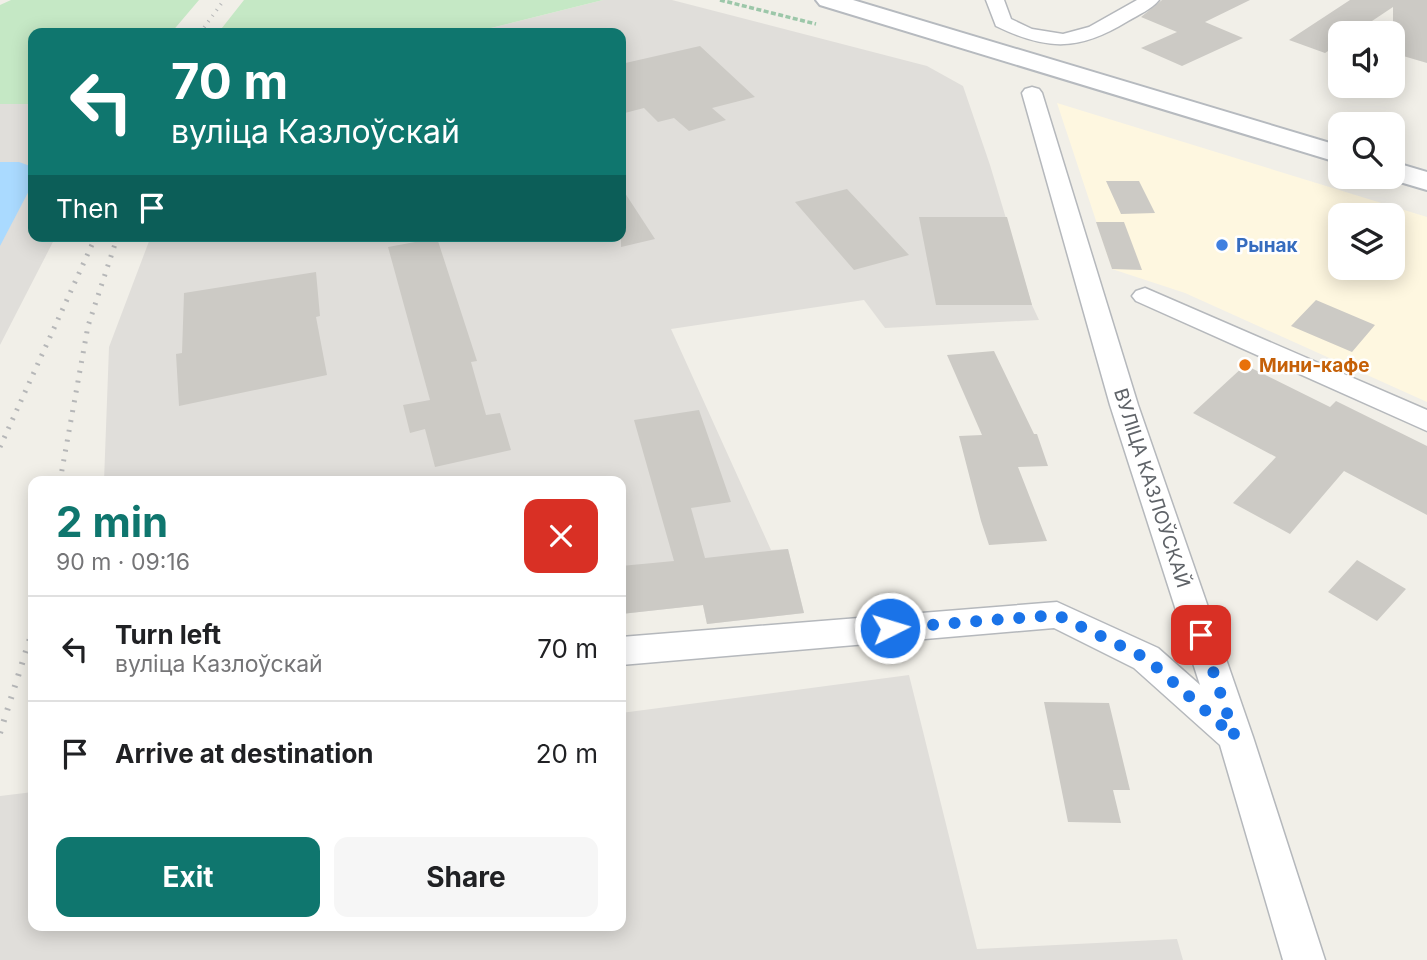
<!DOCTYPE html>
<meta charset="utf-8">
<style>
body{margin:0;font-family:Inter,sans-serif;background:#f6f6f6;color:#202124;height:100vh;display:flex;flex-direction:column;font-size:26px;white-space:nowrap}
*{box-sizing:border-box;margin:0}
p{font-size:23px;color:#757577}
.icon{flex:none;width:38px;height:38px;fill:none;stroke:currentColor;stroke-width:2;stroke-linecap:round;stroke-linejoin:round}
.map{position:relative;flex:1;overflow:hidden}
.drawer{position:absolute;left:28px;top:476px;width:598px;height:455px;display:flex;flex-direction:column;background:#fff;border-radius:14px;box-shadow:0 4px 18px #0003}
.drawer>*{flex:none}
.top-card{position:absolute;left:28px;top:28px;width:598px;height:214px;border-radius:14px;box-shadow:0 4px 18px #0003;background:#0f766e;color:#fff;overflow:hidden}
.tools{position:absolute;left:1328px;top:21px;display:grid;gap:14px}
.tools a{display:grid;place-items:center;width:77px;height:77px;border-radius:14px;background:#fff;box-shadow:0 4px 18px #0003;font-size:35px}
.pin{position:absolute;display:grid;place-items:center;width:60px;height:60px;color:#fff;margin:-30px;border-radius:14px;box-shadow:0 4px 10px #0006}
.me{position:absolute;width:77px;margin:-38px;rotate:85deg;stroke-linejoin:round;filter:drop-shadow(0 0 5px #0008)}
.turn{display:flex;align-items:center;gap:24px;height:147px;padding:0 28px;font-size:32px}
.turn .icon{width:91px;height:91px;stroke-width:2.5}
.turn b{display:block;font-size:49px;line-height:60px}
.then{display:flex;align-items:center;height:66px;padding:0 28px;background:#0003;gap:14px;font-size:26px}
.round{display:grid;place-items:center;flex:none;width:74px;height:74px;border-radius:14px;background:#f6f6f6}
.headline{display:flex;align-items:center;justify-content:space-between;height:119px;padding:0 28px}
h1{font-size:42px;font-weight:700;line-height:52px;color:#0f766e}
.cta{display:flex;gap:14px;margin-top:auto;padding:14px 28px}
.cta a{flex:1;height:80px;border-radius:14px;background:#0f766e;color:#fff;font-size:28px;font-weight:700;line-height:80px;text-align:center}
.cta a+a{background:#f6f6f6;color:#202124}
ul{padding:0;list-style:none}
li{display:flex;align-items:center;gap:21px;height:105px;padding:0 28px;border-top:2px solid #e0e0e0}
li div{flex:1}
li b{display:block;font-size:26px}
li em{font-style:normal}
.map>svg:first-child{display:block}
.commercial{fill:#fef7e0;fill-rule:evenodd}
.industrial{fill:#e0deda}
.green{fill:#c5e8c5}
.water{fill:#aadaff}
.building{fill:#cccac5}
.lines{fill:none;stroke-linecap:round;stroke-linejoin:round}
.street-casing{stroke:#b5b8bc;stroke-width:3}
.secondary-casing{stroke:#b6babf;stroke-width:4}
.path{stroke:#9cc7a9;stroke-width:3.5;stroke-dasharray:5 2.5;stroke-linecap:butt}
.street{fill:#fff;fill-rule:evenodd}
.secondary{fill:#fff;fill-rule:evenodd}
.rail-far2{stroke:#b6b7b8;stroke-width:3.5;stroke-dasharray:1 6;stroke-linecap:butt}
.rail-far1{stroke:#b6b7b8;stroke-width:5;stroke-dasharray:2 8;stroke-linecap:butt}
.rail{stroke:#b6b7b8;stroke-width:6;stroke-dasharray:2 10;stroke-linecap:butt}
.route{stroke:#1a73e8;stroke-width:12;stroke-dasharray:0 21.6}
.shop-dot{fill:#3f7fe0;stroke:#fff;stroke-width:2.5}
.food-dot{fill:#e8710a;stroke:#fff;stroke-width:2.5}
.labels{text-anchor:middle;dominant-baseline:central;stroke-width:5;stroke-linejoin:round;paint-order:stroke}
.shop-label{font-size:19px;font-weight:bold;fill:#366cbe;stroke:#fff;text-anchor:start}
.food-label{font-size:19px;font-weight:bold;fill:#c56008;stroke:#fff;text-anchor:start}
.street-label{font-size:19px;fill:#5f6368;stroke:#fff}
</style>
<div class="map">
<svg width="1427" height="960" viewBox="0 0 1427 960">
<rect width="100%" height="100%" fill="#f1efe8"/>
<!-- commercial -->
<path class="commercial" d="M1057,103l370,114v185l-242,-109 -73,-24zM1340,215h53v53h-53z"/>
<!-- industrial -->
<path class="industrial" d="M603,0h69l255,66 36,20 27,79 42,140 7,15 -154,8 -21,-28 -193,29 100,221 17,-1 16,64 -97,11 -4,-19 -82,9v-133h-517l5,-134 42,-111h470v-203h-150z
M0,104h33v132h23l-56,109z
M909,675l68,274 200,-10 6,21h-1183v-164l33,-4v134h588v-213z"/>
<!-- green -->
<path class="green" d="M11,0h188l-28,33h-138v71h-33v-99z
M244,0h359l-132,33h-253z"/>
<!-- water -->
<path class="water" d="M0,162h19l14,5v16l-33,63z"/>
<!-- building -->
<path class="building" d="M1162,0h88l-45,22 38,16 -61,28 -41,-18 36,-16 -36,-15z
M1350,0h77v63l-34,-10v-46l-39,26h-14v10l-15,10 -36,-13z
M700,46l55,51 -43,11 14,12 -37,11 -15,-13 -16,4 -14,-14 -23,6v-50z
M1106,181h33l16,32 -34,1z
M621,187l34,52 -34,8z
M847,189l62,66 -55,15 -59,-68z
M919,217h88l25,88h-96z
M1096,222h28l18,48 -30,-1z
M437,238l40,123 -6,1 15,53 14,-2 11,37 -76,17 -10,-38 -15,4 -7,-28 27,-5 -42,-153z
M316,272l4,44 -4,1 11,58 -148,31 -3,-52 6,-1 2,-60z
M1316,300l59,25 -23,27 -61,-26z
M994,351l40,83h3l11,32 -30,1 29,74 -58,4 -8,-24 -22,-85 23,-1 -35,-80z
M1245,365l85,42 6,-6 91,45v69l-83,-44 -54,63 -57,-31 43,-46 -83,-44z
M699,410l32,92 -40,6 14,50 83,-9 16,64 -97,11 -4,-19 -82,9v-48l53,-5 -40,-141z
M1357,560l49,29 -29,32 -49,-29z
M1044,702l65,1 21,87h-17l8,33 -53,-1z"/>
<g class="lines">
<defs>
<path id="street" d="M986,0h18l7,19 21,10 31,5 26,-7 48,-27h22c-7,9 -21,15 -31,21 -49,30 -80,30 -132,5z
M1032,87l7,2 3,4 96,312 115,332 72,223h-42l-63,-215 -86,-77 -80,-40 -433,37v-28l436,-35 101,46 42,37 -90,-280 -88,-312 3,-4z
M1145,288l282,122v21l-291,-130 -4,-5 4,-5z"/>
<path id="secondary" d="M816,0h37l487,146v17l-520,-158z
M1393,162l34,10v18l-44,-13h10z"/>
</defs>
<!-- street casing -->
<use href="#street" class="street-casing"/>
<!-- secondary casing -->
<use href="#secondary" class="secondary-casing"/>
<!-- path -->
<path class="path" d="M720,0l96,24"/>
<!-- street -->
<use href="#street" class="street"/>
<!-- secondary -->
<use href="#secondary" class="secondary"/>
<!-- rail-far2 -->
<path class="rail-far2" d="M200,33l24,-33
M94,240l2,-4
M116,240l2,-4"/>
<!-- rail-far1 -->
<path class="rail-far1" d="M0,447l95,-209
M60,481l28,-155 29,-88"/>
<!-- rail -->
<path class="rail" d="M0,733l33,-104"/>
</g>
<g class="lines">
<!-- route -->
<path class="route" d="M890,628l167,-13 89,43 89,79 -34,-102"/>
</g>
<!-- markers -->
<circle class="shop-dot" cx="1222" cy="245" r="7"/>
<circle class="food-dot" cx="1245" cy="365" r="7"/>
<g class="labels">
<!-- shop labels -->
<g class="shop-label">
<text x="1236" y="245">Рынак</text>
</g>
<!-- food labels -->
<g class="food-label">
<text x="1259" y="365">Мини-кафе</text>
</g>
<!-- street labels -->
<g class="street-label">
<text transform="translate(1152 488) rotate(72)">ВУЛІЦА КАЗЛОЎСКАЙ</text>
</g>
</g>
</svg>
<div class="tools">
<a><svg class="icon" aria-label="sound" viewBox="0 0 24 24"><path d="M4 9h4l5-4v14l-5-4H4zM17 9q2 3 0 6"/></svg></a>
<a><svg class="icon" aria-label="search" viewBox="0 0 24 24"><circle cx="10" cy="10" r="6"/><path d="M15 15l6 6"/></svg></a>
<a><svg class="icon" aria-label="layers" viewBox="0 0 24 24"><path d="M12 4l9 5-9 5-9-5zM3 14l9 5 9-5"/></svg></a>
</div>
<div class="pin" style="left:1201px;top:635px;background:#d93025"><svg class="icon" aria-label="arrive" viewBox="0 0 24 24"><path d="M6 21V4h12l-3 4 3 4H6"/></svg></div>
<svg class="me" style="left:890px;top:628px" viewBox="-20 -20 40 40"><circle r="17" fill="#1a73e8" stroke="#fff" stroke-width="3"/><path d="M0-11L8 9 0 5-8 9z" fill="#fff"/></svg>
<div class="top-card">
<div class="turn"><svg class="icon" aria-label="left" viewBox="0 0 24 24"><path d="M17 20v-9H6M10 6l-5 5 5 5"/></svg><div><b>70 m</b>вуліца Казлоўскай</div></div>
<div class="then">Then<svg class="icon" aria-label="arrive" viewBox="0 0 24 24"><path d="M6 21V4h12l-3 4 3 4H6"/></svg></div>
</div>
<section class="drawer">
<div class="headline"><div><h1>2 min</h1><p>90 m · 09:16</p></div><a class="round" style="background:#d93025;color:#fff"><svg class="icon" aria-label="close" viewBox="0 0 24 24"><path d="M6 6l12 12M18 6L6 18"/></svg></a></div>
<ul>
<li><svg class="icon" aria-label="left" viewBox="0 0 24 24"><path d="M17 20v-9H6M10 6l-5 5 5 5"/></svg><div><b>Turn left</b><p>вуліца Казлоўскай</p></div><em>70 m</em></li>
<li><svg class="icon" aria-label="arrive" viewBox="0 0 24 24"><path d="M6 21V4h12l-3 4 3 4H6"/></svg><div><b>Arrive at destination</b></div><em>20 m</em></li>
</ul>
<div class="cta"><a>Exit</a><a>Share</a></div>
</section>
</div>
